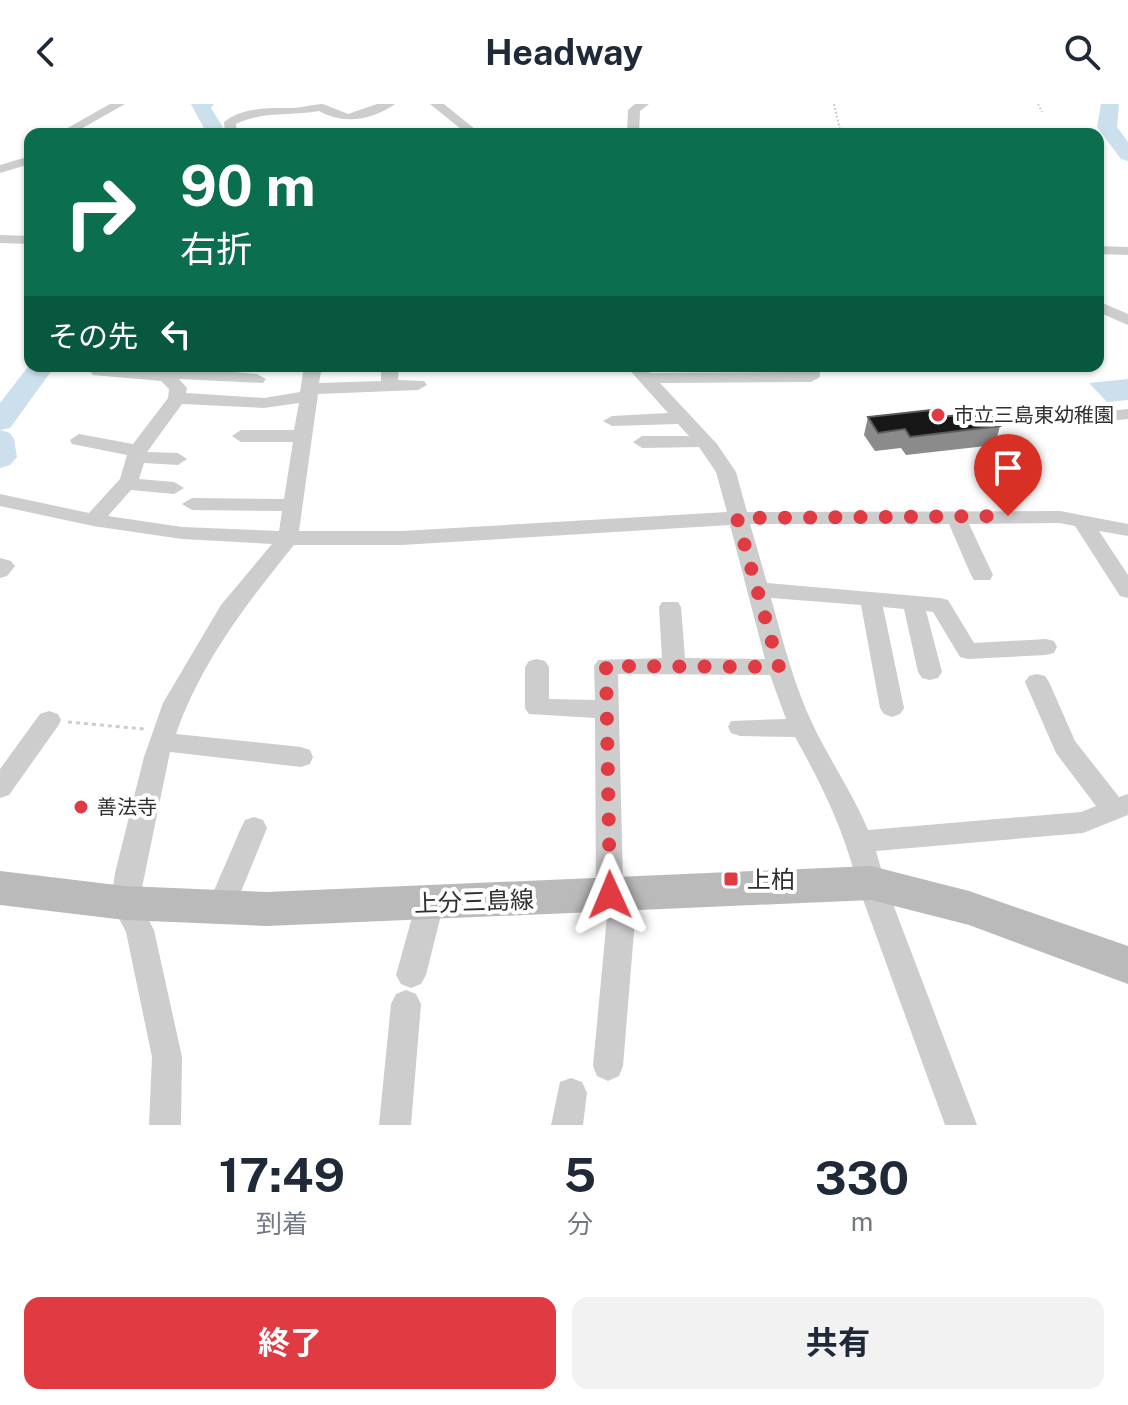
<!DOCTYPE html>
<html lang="ja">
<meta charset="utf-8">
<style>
body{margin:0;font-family:"Public Sans","Noto Sans JP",sans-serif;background:#f2f2f3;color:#1f2937;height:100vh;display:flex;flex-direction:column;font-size:30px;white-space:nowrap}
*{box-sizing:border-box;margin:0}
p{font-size:26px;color:#747a83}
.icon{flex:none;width:44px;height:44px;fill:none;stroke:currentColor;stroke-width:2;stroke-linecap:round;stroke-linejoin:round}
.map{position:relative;height:1021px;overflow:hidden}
.drawer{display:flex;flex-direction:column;background:#fff;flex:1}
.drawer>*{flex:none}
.top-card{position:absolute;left:24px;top:24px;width:1080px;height:244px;border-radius:16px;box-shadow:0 2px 6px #0004;background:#0b6e4f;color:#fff;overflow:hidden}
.pin{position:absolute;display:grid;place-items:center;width:68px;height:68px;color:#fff;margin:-82px -34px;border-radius:50% 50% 50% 0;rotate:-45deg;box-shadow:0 0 8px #0007}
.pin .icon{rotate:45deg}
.me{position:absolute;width:88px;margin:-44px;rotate:359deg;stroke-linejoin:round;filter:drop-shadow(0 0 6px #0008)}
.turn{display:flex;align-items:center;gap:28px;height:168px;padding:0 24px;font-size:36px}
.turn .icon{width:104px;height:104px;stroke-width:2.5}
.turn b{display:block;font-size:56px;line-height:68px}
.then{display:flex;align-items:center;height:76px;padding:0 24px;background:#0003;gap:16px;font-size:30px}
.eta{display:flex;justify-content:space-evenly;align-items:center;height:136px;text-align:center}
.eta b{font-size:48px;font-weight:700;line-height:56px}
.action{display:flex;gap:16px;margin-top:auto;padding:16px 24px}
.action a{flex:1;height:92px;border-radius:16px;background:#e03a42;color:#fff;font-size:32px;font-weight:700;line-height:92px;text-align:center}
.action a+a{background:#f2f2f3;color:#1f2937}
header{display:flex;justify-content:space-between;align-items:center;height:104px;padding:0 24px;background:#fff;font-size:36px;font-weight:700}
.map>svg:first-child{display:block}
.water{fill:#ccdfec}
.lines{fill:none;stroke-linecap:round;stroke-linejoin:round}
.river{fill:#ccdfec;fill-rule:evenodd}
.path-far1{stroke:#cdcdcd;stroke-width:2;stroke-dasharray:2 2;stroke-linecap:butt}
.path{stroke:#cdcdcd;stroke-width:3;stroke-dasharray:4 4;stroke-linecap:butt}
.minor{fill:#cdcdcd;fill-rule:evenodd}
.secondary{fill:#bababa;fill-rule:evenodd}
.wall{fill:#8b8b8b}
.building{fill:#171717;stroke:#5d5d5d;stroke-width:2}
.route{stroke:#e03a42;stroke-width:14;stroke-dasharray:0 25.2}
.poi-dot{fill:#e03a42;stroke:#fff;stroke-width:3}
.labels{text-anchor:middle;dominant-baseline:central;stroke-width:8;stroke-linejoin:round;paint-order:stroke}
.poi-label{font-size:20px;fill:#303030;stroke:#fff;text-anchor:start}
.near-poi-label{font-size:24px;fill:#303030;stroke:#fff;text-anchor:start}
.near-street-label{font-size:24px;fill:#303030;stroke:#fff}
</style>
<header><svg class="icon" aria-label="back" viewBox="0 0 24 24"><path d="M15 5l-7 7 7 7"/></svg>Headway<svg class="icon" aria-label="search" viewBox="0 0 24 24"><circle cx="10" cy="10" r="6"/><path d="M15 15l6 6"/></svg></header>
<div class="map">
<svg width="1128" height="1021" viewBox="0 0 1128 1021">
<rect width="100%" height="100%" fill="#fff"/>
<!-- water -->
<path class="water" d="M1128,275v21l-21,2 -18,-19z"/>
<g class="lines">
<!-- river -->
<path class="river" d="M191,0h23l-3,4 16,26h-20z
M1101,0h18l-2,23 11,15v19l-7,-2 -24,-32z
M30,260l25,2 -45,62 -10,2 10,3 4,6 3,18 -7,8 -10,3v-65z"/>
<!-- path-far1 -->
<path class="path-far1" d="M834,0l7,30
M1038,0l4,8"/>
<!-- path -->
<path class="path" d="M68,618l76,7"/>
<!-- minor -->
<path class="minor" d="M110,0h15l-53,30h-15z
M323,0l25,10 29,-10h18c-23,16 -51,21 -76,7 -27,5 -57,0 -83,13l1,10h-12l-1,-12c18,-15 45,-14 67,-14 11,0 22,-4 32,-4z
M430,0h14l37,30h-14z
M635,0h14l-9,7 -1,23h-12l1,-24z
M30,52v8l-30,9v-8z
M0,131l30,1v8l-30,-1z
M1098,142l30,1v8l-30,-1z
M1098,197l30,13v11l-30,-13z
M98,262l69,5 4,-5 86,8 9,5 -3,4 -84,-4 8,9 -1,5 78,5 36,-6 4,-26h18l-3,17 62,-2v-15h18l-1,14 26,1 3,4 -9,5 -100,4 -19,137h103l325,-19 -11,-40 -17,-25 -57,1 -9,-6 9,-6h47l-11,-12 -66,2 -9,-5 9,-5 56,-3 -42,-47h18l7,7 151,-1 -1,-6h18l1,11 -9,5 -151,1 57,61 19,28 11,40 313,-1 68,13v12l-29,-5 29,44v23l-8,-2 -45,-70 -15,-3 -91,1 24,51 -3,5h-16l-3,-5 -22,-51h-199l17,59 173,15 8,2 26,43 72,-4 8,2 3,6 -3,6 -8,2 -78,4 -8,-2 -27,-45 -7,-1 16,61 -4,6 -8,2 -8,-2 -4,-6 -14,-63 -21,-2 21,101 -4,6 -8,3 -8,-3 -4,-6 -19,-103 -90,-7c12,43 23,88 43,129 17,35 39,67 54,103l213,-18 15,-6 -40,-53 -31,-71 4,-6 8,-2 8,2 4,6 26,59 44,56 9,-3v21l-45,18 -207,18 9,32 92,242h-32l-88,-242c-13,-53 -35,-98 -62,-146l-55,-1 -9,-3 -3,-6 3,-6 55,-2 -16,-44 -152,-1 5,209 10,4 4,8 -14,171 -4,10 -11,5 -11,-5 -4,-10 15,-160 -8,-3 -4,-8 -1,-177 -66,-4 -4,-6v-41l4,-6 8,-2 8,2 4,6v32l46,1 -1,-34 4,-6 64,-2 -3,-51 3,-5h16l3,5 4,51 80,1 -35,-134 -328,20h-108c-47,58 -93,117 -118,189l125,13 9,3 3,7 -3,7 -9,3 -131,-15 -31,150 15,28 28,127 -1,68h-32l3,-68 -26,-125 -15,-29 4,-30 29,-116 19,-54 58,-98 51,-61 -90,-5 -89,-13 -93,-20v-12l89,19 31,-34 7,-24 -55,-11 -2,-4 9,-6 54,10 35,-46 1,-9 -8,-8 -68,-6 -3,-4zM299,299l-5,27h-53l-9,6 9,6h52l-9,57 -92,-1 -10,6 10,6 90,1 -3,20 -97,-4 -74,-11 23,-26 43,4 10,-6 -10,-6 -35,-3 5,-16 34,2 9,-6 -9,-6 -31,-1 35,-48 82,4z
M1128,305v10l-29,3 -9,-5 9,-5z
M0,454l11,3 4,5 -8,10 -7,2z
M49,607l9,3 3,6 -3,6 -49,69 -9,3v-29l40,-55z
M254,713l9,3 4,8 -33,81 -4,8 -10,4 -10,-4 -4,-8 35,-81 4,-8z
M430,787l10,4 4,8 -18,72 -5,9 -10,4 -10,-4 -5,-9 20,-72 4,-8z
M406,886l10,4 5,10 -10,121h-32l12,-121 5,-10z
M571,974l11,4 5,11 -4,32h-32l9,-43z"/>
<!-- secondary -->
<path class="secondary" d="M871,762l98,25 159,55v38l-159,-59 -98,-25 -604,26 -142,-6 -125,-15v-34l125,15 142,6z"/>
</g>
<!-- wall -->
<path class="wall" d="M868,313l132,9 -5,19 -89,10 -5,-7 -26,3 -11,-16z"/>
<!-- building -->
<path class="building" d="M931,306l5,7 53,-4 11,13 -90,11 -5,-8 -27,4 -10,-16z"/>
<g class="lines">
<!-- route -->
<path class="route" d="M610,791l-4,-229 173,1 -42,-149 271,-2"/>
</g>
<!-- markers -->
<g class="poi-dot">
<circle cx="938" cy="311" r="8"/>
<circle cx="81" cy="703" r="8"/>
<rect x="723" y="767" width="16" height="16" rx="4"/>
</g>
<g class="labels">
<!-- poi labels -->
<g class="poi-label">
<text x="954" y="311">市立三島東幼稚園</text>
<text x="97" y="703">善法寺</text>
</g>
<!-- near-poi labels -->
<g class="near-poi-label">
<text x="747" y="775">上柏</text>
</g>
<!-- near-street labels -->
<g class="near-street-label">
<text transform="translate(474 797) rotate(-2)">上分三島線</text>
</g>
</g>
</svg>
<div class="pin" style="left:1008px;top:412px;background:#d93025"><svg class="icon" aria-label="arrive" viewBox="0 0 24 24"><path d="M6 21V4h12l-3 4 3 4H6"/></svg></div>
<svg class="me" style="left:610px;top:791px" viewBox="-20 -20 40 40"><path d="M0-17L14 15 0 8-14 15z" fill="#e03a42" stroke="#fff" stroke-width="4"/></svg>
<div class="top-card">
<div class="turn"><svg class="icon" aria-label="right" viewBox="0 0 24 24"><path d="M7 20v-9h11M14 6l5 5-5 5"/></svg><div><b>90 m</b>右折</div></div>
<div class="then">その先<svg class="icon" aria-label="left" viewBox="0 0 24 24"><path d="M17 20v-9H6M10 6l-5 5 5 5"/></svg></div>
</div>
</div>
<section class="drawer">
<div class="eta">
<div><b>17:49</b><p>到着</p></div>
<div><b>5</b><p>分</p></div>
<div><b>330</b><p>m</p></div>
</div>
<div class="action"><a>終了</a><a>共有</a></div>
</section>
